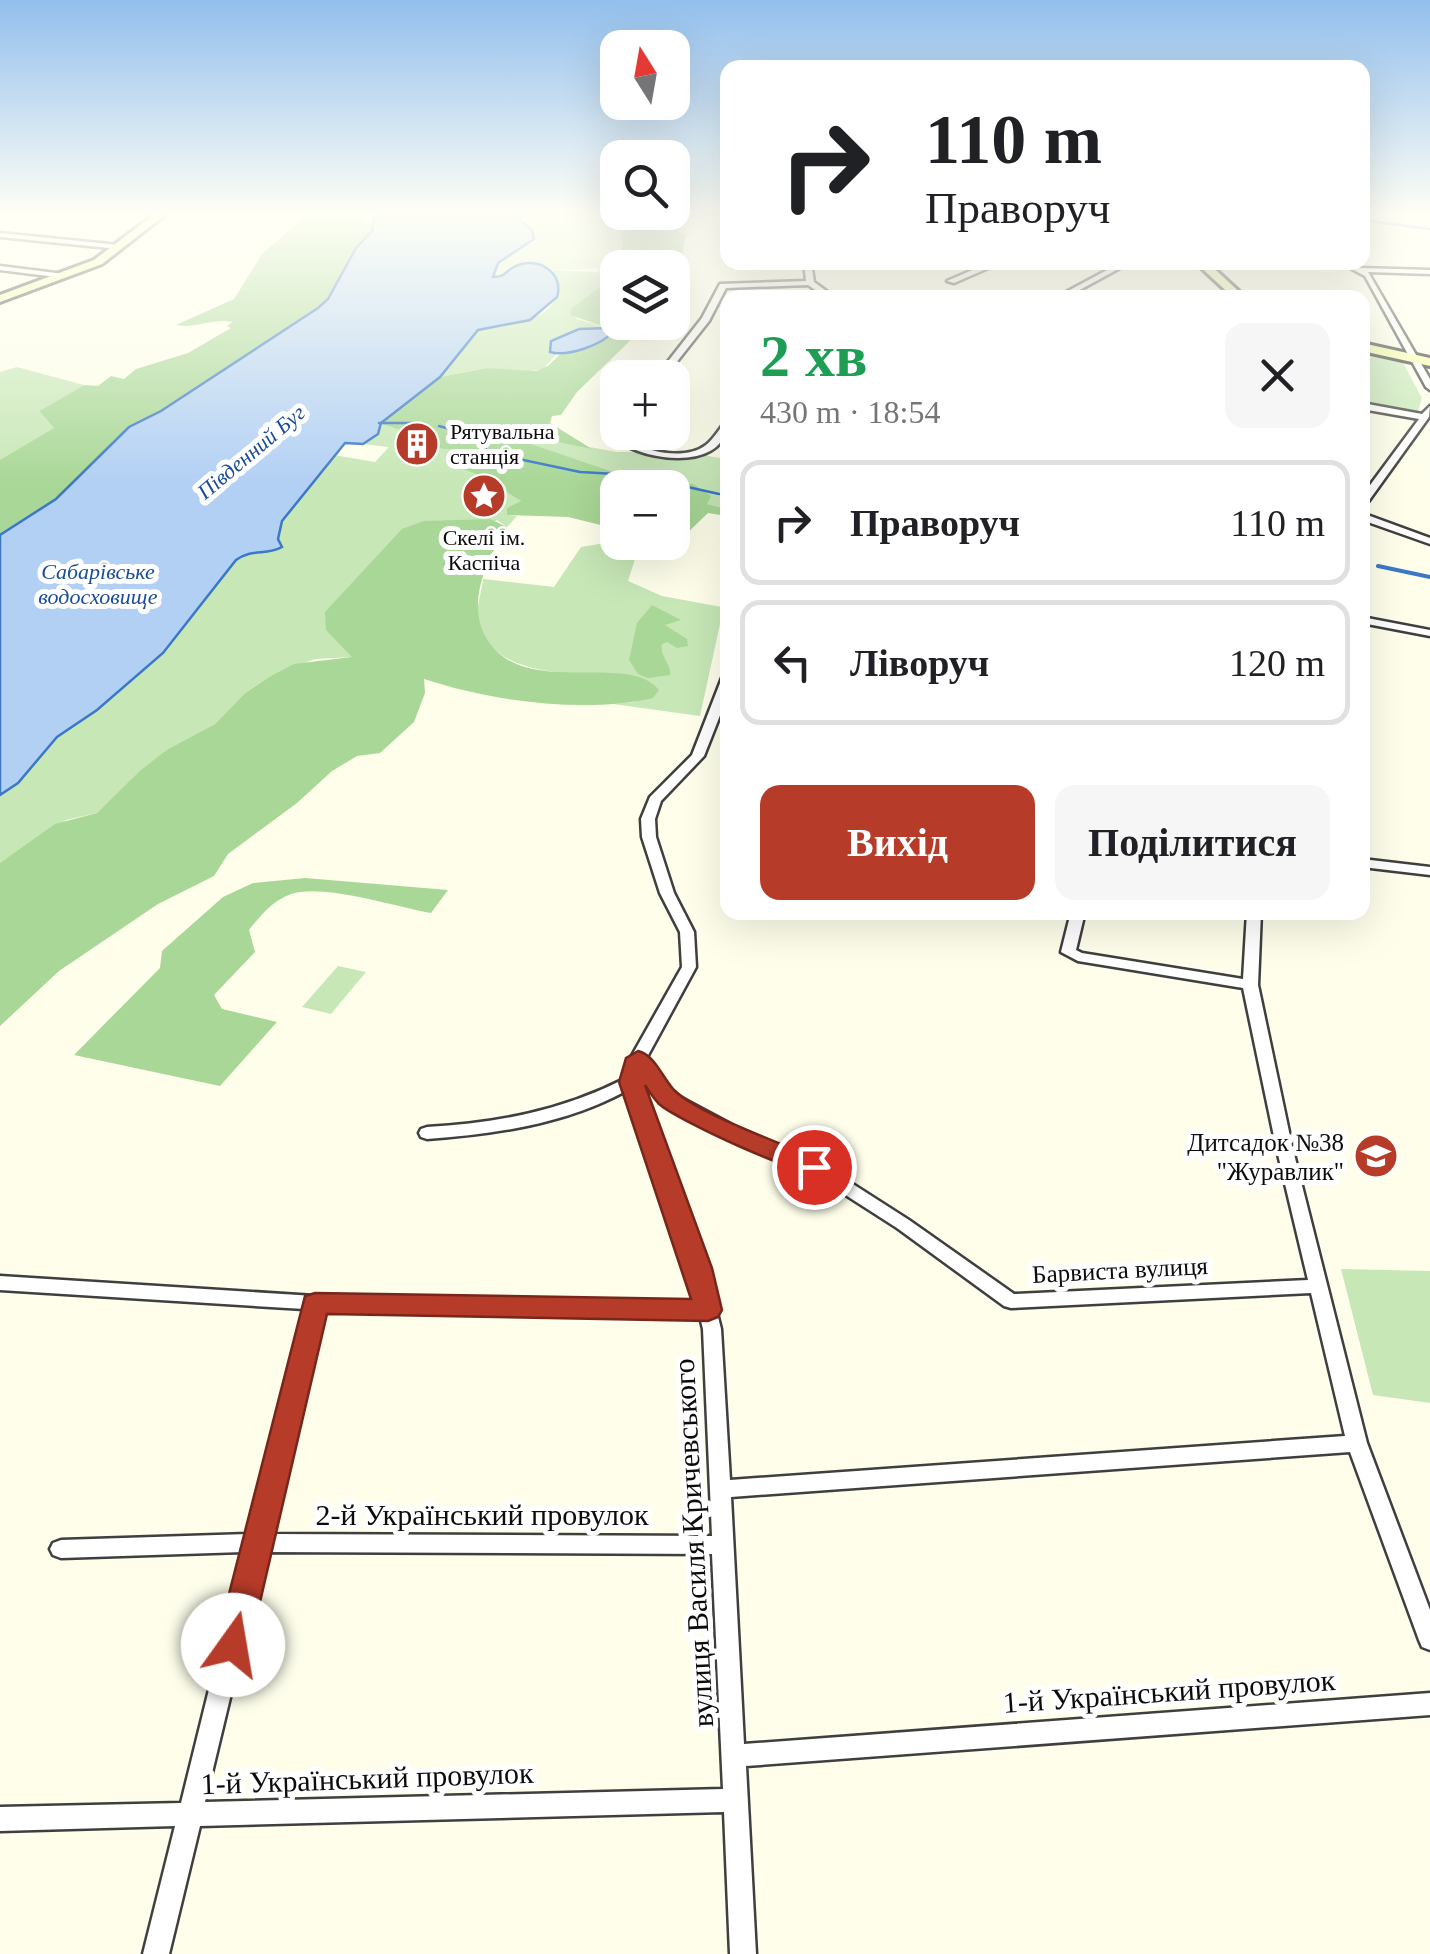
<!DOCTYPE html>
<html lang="uk">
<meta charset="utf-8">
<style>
body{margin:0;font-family:"Times New Roman",serif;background:#f6f6f6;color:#202124;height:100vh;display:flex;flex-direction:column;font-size:38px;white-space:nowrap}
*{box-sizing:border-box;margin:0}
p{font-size:32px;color:#757577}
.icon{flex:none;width:55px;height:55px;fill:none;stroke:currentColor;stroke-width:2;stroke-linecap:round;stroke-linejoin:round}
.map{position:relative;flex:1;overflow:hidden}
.drawer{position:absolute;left:720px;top:290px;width:650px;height:630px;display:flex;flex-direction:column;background:#fff;border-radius:20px;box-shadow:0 10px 40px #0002}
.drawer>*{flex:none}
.guide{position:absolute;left:720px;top:60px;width:650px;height:210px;border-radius:20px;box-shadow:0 10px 40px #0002;background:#fff;color:#202124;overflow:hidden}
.needle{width:65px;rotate:349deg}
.fabs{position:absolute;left:600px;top:30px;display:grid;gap:20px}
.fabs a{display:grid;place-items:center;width:90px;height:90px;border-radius:20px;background:#fff;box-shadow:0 10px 40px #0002;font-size:50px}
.pin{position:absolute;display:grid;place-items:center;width:85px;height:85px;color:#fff;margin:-42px;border:5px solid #fff;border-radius:50%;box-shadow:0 2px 10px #0007}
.me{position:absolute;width:110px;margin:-55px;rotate:13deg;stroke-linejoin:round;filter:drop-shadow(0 0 8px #0008)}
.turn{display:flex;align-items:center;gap:35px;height:210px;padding:0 40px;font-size:45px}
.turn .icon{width:130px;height:130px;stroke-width:2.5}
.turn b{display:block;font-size:70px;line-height:85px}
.round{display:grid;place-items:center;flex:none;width:105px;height:105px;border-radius:20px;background:#f6f6f6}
.head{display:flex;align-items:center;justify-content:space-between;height:170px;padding:0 40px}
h1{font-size:60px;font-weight:700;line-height:75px;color:#1e9e55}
.primary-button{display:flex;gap:20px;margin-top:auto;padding:20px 40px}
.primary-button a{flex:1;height:115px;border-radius:20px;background:#b73b29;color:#fff;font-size:40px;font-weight:700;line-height:115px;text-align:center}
.primary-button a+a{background:#f6f6f6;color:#202124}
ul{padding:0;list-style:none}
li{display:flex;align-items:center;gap:30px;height:125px;margin:0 20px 15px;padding:0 20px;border:5px solid #e0e0e0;border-radius:20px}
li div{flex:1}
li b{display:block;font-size:38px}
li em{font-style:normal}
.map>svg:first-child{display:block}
.green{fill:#c7e7b7}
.forest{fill:#a9d797}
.pitch{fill:#dbefc8}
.water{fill:#b2d0f4;stroke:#3b78c8;stroke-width:2.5}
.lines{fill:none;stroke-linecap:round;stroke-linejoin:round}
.stream-far1{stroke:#3b78c8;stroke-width:2.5}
.stream{stroke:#3b78c8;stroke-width:4}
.minor-casing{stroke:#3f3f3f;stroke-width:5}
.secondary-casing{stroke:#2e2e2e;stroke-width:6}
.minor{fill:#fff;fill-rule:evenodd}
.secondary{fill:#f7fca8;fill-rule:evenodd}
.route{fill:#b73b29;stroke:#77261b;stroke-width:2.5}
.labels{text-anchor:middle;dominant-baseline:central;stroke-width:10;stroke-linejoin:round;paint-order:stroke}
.far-poi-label{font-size:22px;fill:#0c0c0c;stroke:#fff;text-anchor:start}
.far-water-label{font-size:22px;font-style:italic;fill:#1a4c99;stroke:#fff}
.poi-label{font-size:25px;fill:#0c0c0c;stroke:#fff;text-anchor:end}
.street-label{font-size:25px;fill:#0c0c0c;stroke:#fff}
.near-street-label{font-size:30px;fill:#0c0c0c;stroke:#fff}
</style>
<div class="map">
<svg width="1430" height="1954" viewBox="0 0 1430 1954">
<rect width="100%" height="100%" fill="#fefeeb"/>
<!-- green -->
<path class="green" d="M553,270l57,3 4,4 -44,35 7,7 30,9 -28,1 -36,40 -18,3 -38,-4 -47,9c11,-14 22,-35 36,-45 28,-19 68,2 84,-43z
M1370,353l32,8 20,37 -5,17 -54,-10v-44z
M17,367l67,18 -45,26 15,17 18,56 -72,51v-163z
M381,424l87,28 34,2 -43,12 47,19 2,7 13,9 -14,14 10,1 -10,11 -10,-7 -143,137 -39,2 -46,18 -25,17 -29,30 -47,25 -71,64 -31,7 -66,43v-68l18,-12 39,-46 106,-84 73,-93c16,-12 30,-4 46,-13 -21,-31 45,-67 52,-92l41,7 14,-15 -26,-3 15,-10z
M528,436l89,16 88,-1 3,5 19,3v50l-20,-5 -14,-20 -85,-14 -90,-30z
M605,543l33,7 -10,31 34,15 65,12v9l-7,7 -20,92 -87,-12 22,-2 5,-24c-49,-7 -152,7 -162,-61 -2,-12 4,-25 5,-38l71,8 27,-40z
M338,966l28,6 -35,42 -29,-7z
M1341,1269l89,2v132l-57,-8z"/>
<!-- forest -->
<path class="forest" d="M311,211h57l-5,11 13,1 -20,25 -28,51 -10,9 -157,103 -32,16 -73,72 -56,36v-75l54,-32 -15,-17 45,-26 14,1 13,-10 13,3 12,-10 52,-16 43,-25 -4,-2 6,-4c-24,-4 -34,7 -57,3l58,-26 28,-45z
M620,213h51l-2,11 16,11 -5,45 -7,4 -1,-16 -36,-1 -1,-14h-13z
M597,270h20l1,52 17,1 -4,4 4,9 -58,56 -16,23 -9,1 -2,7 42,26 -63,-13 -10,4 89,30 85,14 18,12 -4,8 20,5v7l-19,-3 -26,25 -9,-2 -1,-48h-54l-1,41 -49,-12 -61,-2v-7l14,-7 -14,-9 -2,-7 -49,-19 44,-12 -64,-6 -1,-7 -54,-17 59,-47 47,-9 49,3 12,-5 11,-11 52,-18v-8l-41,-14 1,-6 42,-32z
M490,519l17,8c-18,30 -40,72 -23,107 34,68 144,16 175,56l-6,8c-70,16 -162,3 -229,-19l1,14 -11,29 -34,31 -23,3 -25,15 -35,32 -69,51 -14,22 -56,28 -99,67 -59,55v-163l55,-39 42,-11 44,-43 27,-21 47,-25 29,-30 25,-17 25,-13 58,-7 -26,-27 -1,-18 77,-83 22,-8z
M652,605l29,15 -16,5 22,14 1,7 -11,2 -10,-6 -5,2c-3,12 10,20 8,31l-22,3 -10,-4 -9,-14 8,-37z
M305,878l143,12 -17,23c-34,-6 -109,-30 -140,-19 -19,7 -30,21 -42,36l6,22 -41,43 8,14 55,13 -57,64 -146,-31 86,-87 2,-17 61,-54 30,-14z"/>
<!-- pitch -->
<path class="pitch" d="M523,211h94l5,41 13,1 1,14 -83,3 -9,-5 -51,12 5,-14 23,-13 11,-19 -11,-10z"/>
<!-- water -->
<path class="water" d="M381,211h142l-2,10 11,9 2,9 -36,24 -5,14c13,0 11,-5 21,-10 22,-12 51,5 43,30l-27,23 -52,10 -38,47 -59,46 -3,11 -15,10 -18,-1 -63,78 -4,18 4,8c-16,9 -30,1 -46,13l-73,93 -66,57 -40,27 -39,46 -18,12v-260l56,-36 73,-72 32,-16 157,-103 10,-9 28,-51 16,-17 3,-18z
M607,328l6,4c-12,13 -45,25 -63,20l1,-11 28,-12z"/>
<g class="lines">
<!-- stream-far1 -->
<path class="stream-far1" d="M564,215h164
M517,216l37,-1
M1362,220l68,9
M379,423h34
M439,426l29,8 22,19 90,19 54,3 85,19"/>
<!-- stream -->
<path class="stream" d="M1378,566l52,11"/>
<defs>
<path id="minor" d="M0,233l119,12 3,2 -3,2 -119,-12z
M804,262h7l3,20 22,16h-9l-19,-13 -82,3 -17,33 -45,57h-9l47,-60 18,-34 86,-3z
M991,262h11l-48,21 -7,-2z
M1122,262h9l-66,36h-10z
M1339,262h10l11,6 70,2v4l-62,-2 62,107v11l-4,-3 -61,-111z
M0,266l64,8 4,2 -4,2 -64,-8z
M1362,403l60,11 8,-8 -1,11 -64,89 -3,1v-11l57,-77 -57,-10z
M728,419c0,51 -74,43 -103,26l-5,-13h9l3,10c20,11 54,18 74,3 9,-7 14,-18 22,-26z
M1362,513l68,25v6l-68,-24z
M1362,617l68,13v6l-68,-13z
M728,675v20l-24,61 -43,45 -6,18 1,18 18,56 20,39 2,35 -50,92 28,35 60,32 86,37 89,57 105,74 294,-14 -32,-134 -33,-158 -165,-27 -17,-9 10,-40h14l-9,38 6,3 161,26 4,-67h14l-3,73 34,161 75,297 63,167v40l-8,-3 -3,-7 -69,-188 -619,45 13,247 686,-51v22l-684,51 10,188h-26l-6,-142 -524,14 -31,128h-26l32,-128 -175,5v-24l181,-4 62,-251 -182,6 -8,-3 -3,-6 3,-6 8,-3 187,-6 56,-225 -304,-19v-14l315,20 382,7 -8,-34 -63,-178c-61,33 -130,43 -199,48l-6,-2 -2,-4 2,-4 6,-2c70,-4 134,-16 197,-48l6,-20 52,-92 -2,-35 -20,-39 -18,-56 -1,-18 9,-22 42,-42 30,-77zM641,1074l21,28 60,32 86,37 89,57 107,78 7,2 300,-15 34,143 -615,44 -9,-151c-20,-84 -52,-165 -82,-247zM323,1310l377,7 3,12 9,207 -443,-2zM265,1552l447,2 11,235 -518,13z
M1362,859l68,8v8l-68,-8z"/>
<path id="secondary" d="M159,211h11l-68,53 -102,38v-7l94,-35z
M1195,262h12l39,36h-12z
M1362,343l68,15v8l-68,-15z"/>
</defs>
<!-- minor casing -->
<use href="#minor" class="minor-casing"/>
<!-- secondary casing -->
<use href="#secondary" class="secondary-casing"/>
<!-- minor -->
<use href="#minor" class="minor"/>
<!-- secondary -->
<use href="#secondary" class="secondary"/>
</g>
<!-- sky -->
<linearGradient id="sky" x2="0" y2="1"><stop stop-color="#92bfed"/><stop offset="0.44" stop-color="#fffff6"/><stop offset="1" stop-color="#fffff6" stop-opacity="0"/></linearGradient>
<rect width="1430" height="485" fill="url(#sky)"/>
<!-- route -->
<path class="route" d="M638,1051c17,4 24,26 36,39 24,24 114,56 149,71l4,6 -4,6c-20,6 -146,-53 -164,-69 -5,-5 -10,-13 -14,-19l67,183 10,42 -4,7 -10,4 -381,-7 -77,331 -5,11 -12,4 -12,-4 -5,-11 89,-349 10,-3 376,6 -72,-217 7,-24z"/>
<!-- icons -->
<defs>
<symbol id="building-disc" viewBox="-11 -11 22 22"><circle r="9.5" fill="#b73b29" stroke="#fff"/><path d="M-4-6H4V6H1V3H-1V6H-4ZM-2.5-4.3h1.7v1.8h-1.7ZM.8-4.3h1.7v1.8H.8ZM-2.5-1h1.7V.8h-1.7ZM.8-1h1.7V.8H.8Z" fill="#fff"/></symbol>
<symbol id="sight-disc" viewBox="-11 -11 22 22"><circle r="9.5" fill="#b73b29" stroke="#fff"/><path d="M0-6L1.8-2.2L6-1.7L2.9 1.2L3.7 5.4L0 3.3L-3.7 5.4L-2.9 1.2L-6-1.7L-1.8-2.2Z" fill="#fff"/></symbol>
<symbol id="school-disc" viewBox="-11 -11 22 22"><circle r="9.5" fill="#b73b29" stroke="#fff"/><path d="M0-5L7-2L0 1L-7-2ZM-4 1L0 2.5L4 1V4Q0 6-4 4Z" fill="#fff"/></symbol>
</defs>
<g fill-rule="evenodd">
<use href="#building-disc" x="392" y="419" width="50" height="50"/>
<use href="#sight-disc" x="459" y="471" width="50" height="50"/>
<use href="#school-disc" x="1351" y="1131" width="50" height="50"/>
</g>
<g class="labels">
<!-- far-poi labels -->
<g class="far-poi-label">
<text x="450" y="431">Рятувальна<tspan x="450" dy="25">станція</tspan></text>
<text x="484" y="537" text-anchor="middle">Скелі ім.<tspan x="484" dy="25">Каспіча</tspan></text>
</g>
<!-- far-water labels -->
<g class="far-water-label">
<text transform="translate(251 452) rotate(-40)">Південний Буг</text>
<text x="98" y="571">Сабарівське<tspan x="98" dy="25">водосховище</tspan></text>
</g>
<!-- poi labels -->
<g class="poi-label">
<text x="1344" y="1142">Дитсадок №38<tspan x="1344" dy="29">"Журавлик"</tspan></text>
</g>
<!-- street labels -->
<g class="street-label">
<text transform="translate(1120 1270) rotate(-3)">Барвиста вулиця</text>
</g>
<!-- near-street labels -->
<g class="near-street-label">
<text x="482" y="1514">2-й Український провулок</text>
<text transform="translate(693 1543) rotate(-93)">вулиця Василя Кричевського</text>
<text transform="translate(1169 1691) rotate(-4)">1-й Український провулок</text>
<text transform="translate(367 1778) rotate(-2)">1-й Український провулок</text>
</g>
</g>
</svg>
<div class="fabs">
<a><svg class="needle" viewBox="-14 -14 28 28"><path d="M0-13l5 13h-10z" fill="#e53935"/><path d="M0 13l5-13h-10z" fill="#757577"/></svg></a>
<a><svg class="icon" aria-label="search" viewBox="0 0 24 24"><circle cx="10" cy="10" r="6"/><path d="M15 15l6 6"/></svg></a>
<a><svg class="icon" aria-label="layers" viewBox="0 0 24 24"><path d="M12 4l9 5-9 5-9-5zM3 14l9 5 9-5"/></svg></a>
<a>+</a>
<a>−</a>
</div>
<div class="pin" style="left:814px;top:1167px;background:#d93025"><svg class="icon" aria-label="arrive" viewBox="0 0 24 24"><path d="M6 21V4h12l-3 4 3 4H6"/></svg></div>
<svg class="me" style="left:233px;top:1645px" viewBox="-20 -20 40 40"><circle r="19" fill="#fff"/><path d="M0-13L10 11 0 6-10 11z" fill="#b73b29"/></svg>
<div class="guide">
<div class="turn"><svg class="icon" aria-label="right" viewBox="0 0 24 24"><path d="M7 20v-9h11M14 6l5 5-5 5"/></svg><div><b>110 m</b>Праворуч</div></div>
</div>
<section class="drawer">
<div class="head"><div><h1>2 хв</h1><p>430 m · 18:54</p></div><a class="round"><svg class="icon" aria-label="close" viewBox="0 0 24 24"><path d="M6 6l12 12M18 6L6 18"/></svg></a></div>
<ul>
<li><svg class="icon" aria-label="right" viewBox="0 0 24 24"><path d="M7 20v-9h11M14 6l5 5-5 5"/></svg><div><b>Праворуч</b></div><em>110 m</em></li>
<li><svg class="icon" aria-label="left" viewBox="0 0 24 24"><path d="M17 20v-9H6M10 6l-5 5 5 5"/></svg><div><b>Ліворуч</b></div><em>120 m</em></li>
</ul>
<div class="primary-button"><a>Вихід</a><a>Поділитися</a></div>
</section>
</div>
